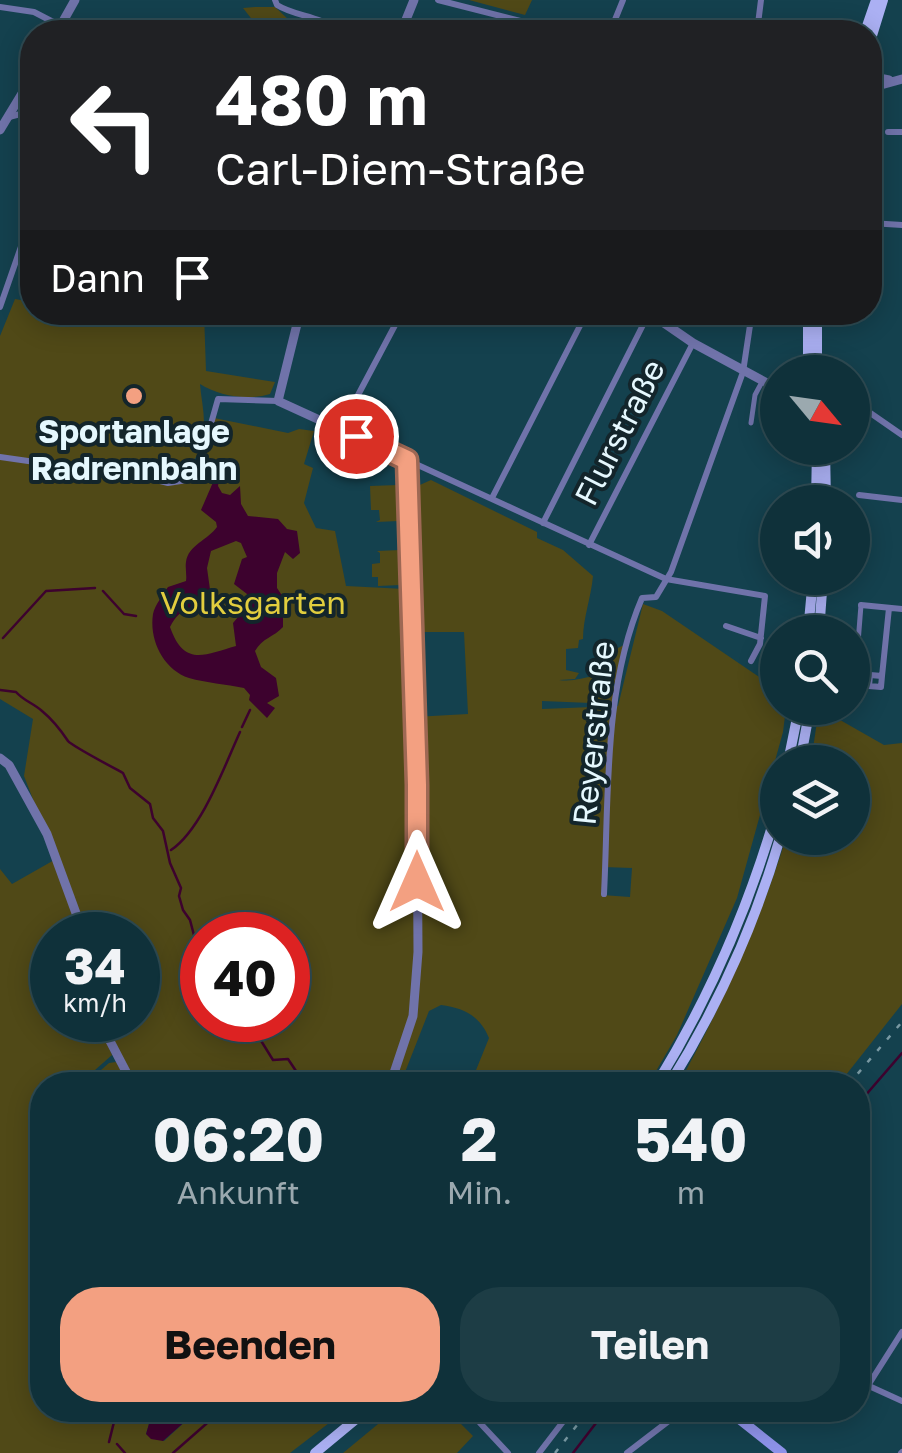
<!DOCTYPE html>
<html lang="de">
<meta charset="utf-8">
<style>
body{margin:0;font-family:"Golos Text",sans-serif;background:#1d3d45;color:#f1f3f6;height:100vh;display:flex;flex-direction:column;font-size:38px;white-space:nowrap}
*{box-sizing:border-box;margin:0}
p{font-size:32px;color:#9ba9af}
.icon{flex:none;width:55px;height:55px;fill:none;stroke:currentColor;stroke-width:2;stroke-linecap:round;stroke-linejoin:round}
.map{position:relative;flex:1;overflow:hidden}
.details{position:absolute;left:30px;top:1072px;width:840px;height:350px;display:flex;flex-direction:column;background:#0f313a;border-radius:40px;box-shadow:0 5px 25px #0003,0 0 0 2px #2f4c54}
.details>*{flex:none}
.guide{position:absolute;left:20px;top:20px;width:862px;height:305px;border-radius:40px;box-shadow:0 5px 25px #0003,0 0 0 2px #2f4c54;background:#202124;color:#fff;overflow:hidden}
.needle{width:65px;rotate:119deg}
.buttons{position:absolute;left:760px;top:355px;display:grid;gap:20px}
.buttons a{display:grid;place-items:center;width:110px;height:110px;border-radius:50%;background:#0f313a;box-shadow:0 5px 25px #0003,0 0 0 2px #2f4c54;font-size:50px}
.speed{position:absolute;left:30px;top:912px;display:flex;gap:20px;font-size:50px;font-weight:700;text-align:center}
.speed>*{display:grid;place-content:center;width:130px;height:130px;border-radius:50%;background:#0f313a;box-shadow:0 5px 25px #0003,0 0 0 2px #2f4c54;line-height:1}
.speed small{font-size:25px;font-weight:400}
.speed .limit{border:15px solid #d22;background:#fff;color:#111}
.pin{position:absolute;display:grid;place-items:center;width:85px;height:85px;color:#fff;margin:-42px;border:5px solid #fff;border-radius:50%;box-shadow:0 2px 10px #0007}
.me{position:absolute;width:110px;margin:-55px;rotate:0deg;stroke-linejoin:round;filter:drop-shadow(0 0 8px #0008)}
.turn{display:flex;align-items:center;gap:35px;height:210px;padding:0 30px;font-size:45px}
.turn .icon{width:130px;height:130px;stroke-width:2.5}
.turn b{display:block;font-size:70px;line-height:85px}
.then{display:flex;align-items:center;height:95px;padding:0 30px;background:#0003;gap:20px;font-size:38px}
.eta{display:flex;justify-content:space-evenly;align-items:center;height:170px;text-align:center}
.eta b{font-size:60px;font-weight:700;line-height:70px}
.primary-button{display:flex;gap:20px;margin-top:auto;padding:20px 30px}
.primary-button a{flex:1;height:115px;border-radius:40px;background:#f3a081;color:#111;font-size:40px;font-weight:700;line-height:115px;text-align:center}
.primary-button a+a{background:#1d3d45;color:#f1f3f6}
.map>svg:first-child{display:block}
.green{fill:#504917;fill-rule:evenodd}
.water{fill:#3d022e;fill-rule:evenodd}
.lines{fill:none;stroke-linecap:round;stroke-linejoin:round}
.stream{stroke:#3d022e;stroke-width:2.5}
.pedestrian{stroke:#7073aa;stroke-width:5}
.minor{stroke:#7073aa;stroke-width:6}
.tertiary{stroke:#7073aa;stroke-width:9}
.secondary{stroke:#8e92e9;stroke-width:10}
.primary{stroke:#abb0f3;stroke-width:10}
.rail{stroke:#7999a3;stroke-width:2.5;stroke-dasharray:5 10;stroke-linecap:butt}
.route-casing{stroke:#9e6854;stroke-width:25}
.route{stroke:#f3a081;stroke-width:18}
.poi-dot{fill:#f3a081;stroke:#13252b;stroke-width:4}
.labels{text-anchor:middle;dominant-baseline:central;stroke-width:8;stroke-linejoin:round;paint-order:stroke}
.poi-label{font-size:32px;font-weight:bold;fill:#e5f8fe;stroke:#13252b}
.street-label{font-size:32px;fill:#e5f8fe;stroke:#13252b}
.park-label{font-size:32px;fill:#e2ce3e;stroke:#13252b}
</style>
<div class="map">
<svg width="902" height="1453" viewBox="0 0 902 1453">
<rect width="100%" height="100%" fill="#14414e"/>
<!-- green -->
<path class="green" d="M469,0h63l-7,15z
M255,7h20l14,13 33,10 -86,2 18,-10 -11,-14z
M15,299l17,3v10l51,1 19,3 1,-4 101,1 2,58 69,11 -5,12c-22,7 -51,2 -70,-10 1,13 4,26 4,39 1,51 -38,62 -74,35l-7,6 -46,-2 -3,5 61,3 21,11 31,-1 7,-9 20,-53 74,15 11,-4 15,2 -10,33 9,4 -9,35 12,25 19,3 11,55 59,3 9,128 54,-3 -4,-82h-48l-3,-144 18,-8 106,52v6l26,12 30,26c-2,22 -10,42 -10,63l-4,1 -1,8 -12,1v21l13,3 -4,6 -16,1c25,4 36,-15 58,10l-2,14 -73,-3v8l76,-3 25,-102 19,7 115,78 1,19h8l-3,24 -46,166 -60,137 -29,50h-178l19,-47c-9,-22 -25,-30 -48,-33l-12,6 -29,74h-10l-6,-4 -5,4h-245l-29,-47 7,17 -34,30h-36v325h111l-7,24 18,7 34,-31h148l-56,43h-290v-584l12,15 44,-25 -32,-83 9,-57 -33,-20v-363zM603,867l29,1 -2,29 -28,-2zM52,935h86v85h-86zM202,935h86v85h-86z
M398,485l1,36 -23,1 4,-2 -1,-10h-8l-1,-24z
M400,550l1,35 -23,1v-9h-6v-13l8,-1v-10l-3,-2z
M624,645l-6,42 -17,-17 3,-15z
M819,708l65,37 18,-2v261l-64,81h-160c44,-80 81,-160 108,-247h66v-76h-41z
M116,1062l13,23h-45l25,-22z
M395,1410h52l26,26 -16,17h-114z"/>
<!-- water -->
<path class="water" d="M214,480h5l-1,6 4,7 8,2 10,-9 1,18 7,12 30,3 9,10 10,2 3,22 -7,6 -8,-7 -8,21v15l6,9v30c-9,10 -21,11 -28,24l6,16 15,11 3,18 -12,7 8,5 -8,10 -18,-18 1,-5 -6,-7c-18,-4 -38,-5 -55,-10 -26,-9 -40,-38 -36,-64 2,-9 10,-19 15,-27l18,-6c1,-6 -1,-13 0,-19 2,-17 22,-22 31,-35l-1,-5 -15,-12zM236,541l5,2 6,14 -5,2 -8,25 13,10 -3,16 -11,13 3,23c-32,9 -52,21 -66,-19 11,-22 22,-17 42,-23l-5,-36 4,-17z
M153,1410h45l-35,31 -12,-2 -5,-5z"/>
<g class="lines">
<!-- stream -->
<path class="stream" d="M103,591l21,23 12,2
M3,638l43,-47 49,-3
M0,690l16,2c8,9 17,11 26,19 11,9 18,18 26,30 4,5 46,27 55,32l7,15 20,16 3,14 10,13 7,32 11,25 -2,8 4,14 7,10 5,19 -1,20 8,26
M242,727l8,-17
M171,850c31,-21 53,-83 69,-118
M243,1020l7,3 23,37 15,-1 10,15 14,4 6,7
M858,1104l44,-51
M109,1442l8,-32
M117,1444l8,9
M173,1453l49,-43
M573,1453l33,-43"/>
<!-- pedestrian -->
<path class="pedestrian" d="M751,423l4,-28 7,-13
M855,681l6,-76"/>
<!-- minor -->
<path class="minor" d="M275,0l2,5c19,12 43,10 60,26
M438,0l126,32
M0,7l34,5 27,14
M329,32h15
M610,32l13,-32
M757,32l4,-32
M9,117l23,-6
M888,132h14
M870,223l32,2
M0,307l32,-92
M673,330l7,-18
M852,407l14,3 36,25
M340,429l62,-117
M0,457l49,7 86,6 10,7 23,6 19,-3 14,-21 17,-60 60,2
M407,460l259,119 99,17 -5,48 -9,17
M859,495l43,5
M492,498l95,-186
M543,523l106,-210
M589,545l104,-202
M861,605l41,4
M726,626l35,12
M882,676l-1,11 -12,-1 1,-11 12,1 7,-68
M604,894c5,-97 -1,-205 38,-296l14,-1 15,-25 72,-200 9,-60
M858,1381l44,20
M869,1384l33,-52
M480,1423l28,30
M539,1453l33,-43
M627,1453l56,-43
M901,1453l1,-1"/>
<!-- tertiary -->
<path class="tertiary" d="M57,32l18,-32
M401,32l13,-32
M870,69l9,9 10,2
M870,88l32,-9
M0,130l32,-53
M300,312l-22,89 129,59 10,325 1,167 -5,64 -23,69
M648,312l45,31 85,46
M0,758l9,7 38,69 37,101
M99,1020l34,65"/>
<!-- secondary -->
<path class="secondary" d="M728,1410l54,43"/>
<!-- primary -->
<path class="primary" d="M865,32l11,-32
M870,42l13,-42
M817,312v60
M808,372v-60
M825,448l1,54
M816,502l1,-54
M808,632l5,-54
M819,632l4,-54
M788,762l11,-54
M800,762l10,-54
M656,1085c54,-88 94,-180 122,-279
M669,1085c48,-77 86,-161 111,-247
M315,1453l52,-43"/>
<!-- rail -->
<path class="rail" d="M848,1085l54,-63
M555,1453l34,-43"/>
</g>
<g class="lines">
<defs>
<path id="route" d="M356,436l51,24 10,325v97"/>
</defs>
<!-- route casing -->
<use href="#route" class="route-casing"/>
<!-- route -->
<use href="#route" class="route"/>
</g>
<!-- markers -->
<circle class="poi-dot" cx="134" cy="396" r="10"/>
<g class="labels">
<!-- poi labels -->
<g class="poi-label">
<text x="134" y="431">Sportanlage<tspan x="134" dy="37">Radrennbahn</tspan></text>
</g>
<!-- street labels -->
<g class="street-label">
<text transform="translate(619 432) rotate(-63)">Flurstraße</text>
<text transform="translate(593 733) rotate(-84)">Reyerstraße</text>
</g>
<!-- park labels -->
<g class="park-label">
<text x="253" y="602">Volksgarten</text>
</g>
</g>
</svg>
<div class="buttons">
<a><svg class="needle" viewBox="-14 -14 28 28"><path d="M0-13l5 13h-10z" fill="#e53935"/><path d="M0 13l5-13h-10z" fill="#9ba9af"/></svg></a>
<a><svg class="icon" aria-label="sound" viewBox="0 0 24 24"><path d="M4 9h4l5-4v14l-5-4H4zM17 9q2 3 0 6"/></svg></a>
<a><svg class="icon" aria-label="search" viewBox="0 0 24 24"><circle cx="10" cy="10" r="6"/><path d="M15 15l6 6"/></svg></a>
<a><svg class="icon" aria-label="layers" viewBox="0 0 24 24"><path d="M12 4l9 5-9 5-9-5zM3 14l9 5 9-5"/></svg></a>
</div>
<div class="speed"><div>34<small>km/h</small></div><div class="limit">40</div></div>
<div class="pin" style="left:356px;top:436px;background:#d93025"><svg class="icon" aria-label="arrive" viewBox="0 0 24 24"><path d="M6 21V4h12l-3 4 3 4H6"/></svg></div>
<svg class="me" style="left:417px;top:882px" viewBox="-20 -20 40 40"><path d="M0-17L14 15 0 8-14 15z" fill="#f3a081" stroke="#fff" stroke-width="4"/></svg>
<div class="guide">
<div class="turn"><svg class="icon" aria-label="left" viewBox="0 0 24 24"><path d="M17 20v-9H6M10 6l-5 5 5 5"/></svg><div><b>480 m</b>Carl-Diem-Straße</div></div>
<div class="then">Dann<svg class="icon" aria-label="arrive" viewBox="0 0 24 24"><path d="M6 21V4h12l-3 4 3 4H6"/></svg></div>
</div>
<section class="details">
<div class="eta">
<div><b>06:20</b><p>Ankunft</p></div>
<div><b>2</b><p>Min.</p></div>
<div><b>540</b><p>m</p></div>
</div>
<div class="primary-button"><a>Beenden</a><a>Teilen</a></div>
</section>
</div>
